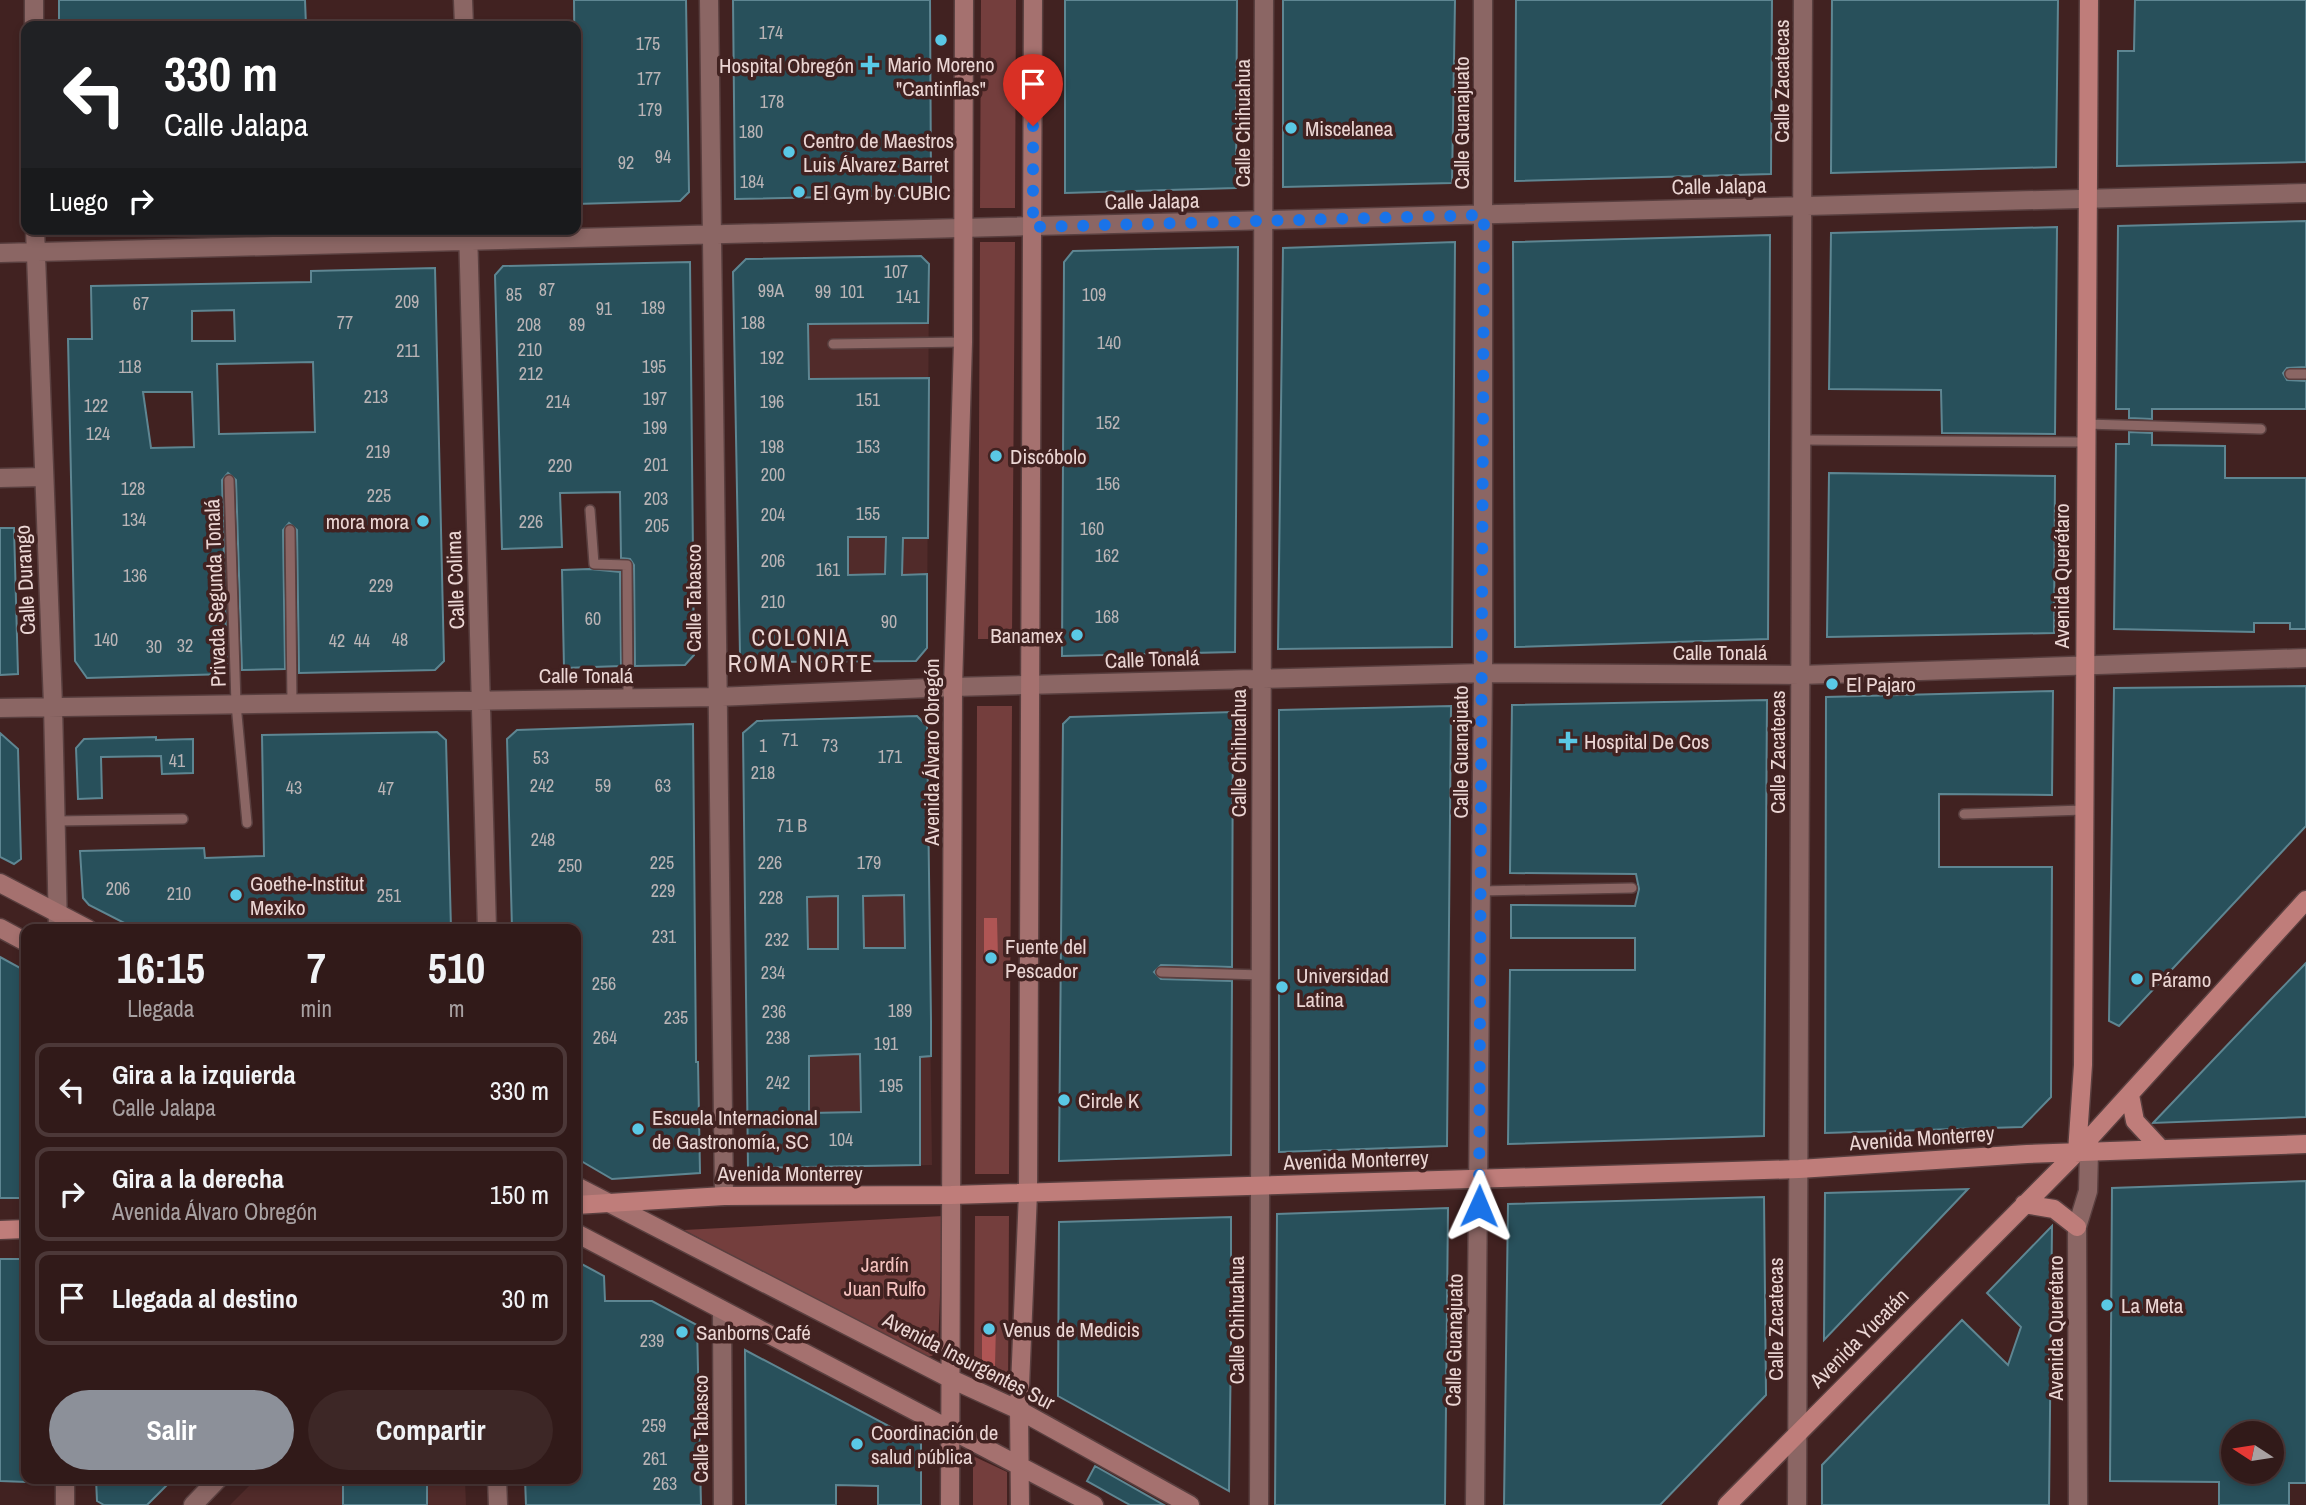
<!DOCTYPE html>
<html lang="es">
<meta charset="utf-8">
<style>
body{margin:0;font-family:"Archivo Narrow",sans-serif;background:#3d2726;color:#f1f3f6;height:100vh;display:flex;flex-direction:column;font-size:26px;white-space:nowrap}
*{box-sizing:border-box;margin:0}
p{font-size:23px;color:#a8a1a2}
.icon{flex:none;width:38px;height:38px;fill:none;stroke:currentColor;stroke-width:2;stroke-linecap:round;stroke-linejoin:round}
.map{position:relative;flex:1;overflow:hidden}
.details{position:absolute;left:21px;top:924px;width:560px;height:560px;display:flex;flex-direction:column;background:#311a19;border-radius:14px;box-shadow:0 4px 10px #0003,0 0 0 2px #4c3838}
.details>*{flex:none}
.top-card{position:absolute;left:21px;top:21px;width:560px;height:214px;border-radius:14px;box-shadow:0 4px 10px #0003,0 0 0 2px #4c3838;background:#202124;color:#fff;overflow:hidden}
.needle{width:46px;rotate:282deg}
.controls{position:absolute;left:2221px;top:1421px;display:grid;gap:14px}
.controls a{display:grid;place-items:center;width:63px;height:63px;border-radius:50%;background:#311a19;box-shadow:0 4px 10px #0003,0 0 0 2px #4c3838;font-size:35px}
.pin{position:absolute;display:grid;place-items:center;width:60px;height:60px;color:#fff;margin:-72px -30px;border-radius:50% 50% 50% 0;rotate:-45deg;box-shadow:0 0 7px #0007}
.pin .icon{rotate:45deg}
.me{position:absolute;width:77px;margin:-38px;rotate:1deg;stroke-linejoin:round;filter:drop-shadow(0 0 5px #0008)}
.turn{display:flex;align-items:center;gap:24px;height:147px;padding:0 28px;font-size:32px}
.turn .icon{width:91px;height:91px;stroke-width:2.5}
.turn b{display:block;font-size:49px;line-height:60px}
.then{display:flex;align-items:center;height:66px;padding:0 28px;background:#0003;gap:14px;font-size:26px}
.eta{display:flex;justify-content:space-evenly;align-items:center;height:119px;text-align:center}
.eta b{font-size:42px;font-weight:800;line-height:49px}
.action{display:flex;gap:14px;margin-top:auto;padding:14px 28px}
.action a{flex:1;height:80px;border-radius:42px;background:#8c9099;color:#fff;font-size:28px;font-weight:800;line-height:80px;text-align:center}
.action a+a{background:#3d2726;color:#f1f3f6}
ul{padding:0;list-style:none}
li{display:flex;align-items:center;gap:21px;height:94px;margin:0 14px 10px;padding:0 14px;border:4px solid #4c3838;border-radius:14px}
li div{flex:1}
li b{display:block;font-size:26px}
li em{font-style:normal}
.map>svg:first-child{display:block}
.built{fill:#512b2a}
.green{fill:#743e3d}
.water{fill:#af5554}
.building{fill:#28505b;stroke:#5e8692;stroke-width:2;fill-rule:evenodd}
.lines{fill:none;stroke-linecap:round;stroke-linejoin:round}
.service-casing{stroke:#593f3f;stroke-width:12}
.minor-casing{stroke:#593f3f;stroke-width:21}
.secondary-casing{stroke:#593f3f;stroke-width:21}
.primary-casing{stroke:#593f3f;stroke-width:21}
.service{stroke:#8b6664;stroke-width:9}
.minor{stroke:#8b6664;stroke-width:18}
.secondary{stroke:#a5716f;stroke-width:18}
.primary{stroke:#bf7d7a;stroke-width:18}
.route{stroke:#1a73e8;stroke-width:12;stroke-dasharray:0 21.6}
.poi-dot{fill:#5ac8e5;stroke:#412221;stroke-width:2.5}
.labels{text-anchor:middle;dominant-baseline:central;stroke-width:7;stroke-linejoin:round;paint-order:stroke}
.number-label{font-size:18px;fill:#bab4b6}
.poi-label{font-size:21px;fill:#ebd6d4;stroke:#412221;text-anchor:start}
.street-label{font-size:21px;fill:#ebd6d4;stroke:#412221}
.park-label{font-size:21px;fill:#f4c1be;stroke:#412221}
.neighbourhood-label{font-size:23px;letter-spacing:2px;fill:#ebd6d4;stroke:#412221}
</style>
<div class="map">
<svg width="2306" height="1505" viewBox="0 0 2306 1505">
<rect width="100%" height="100%" fill="#412221"/>
<!-- built -->
<path class="built" d="M905,256h16l8,8 -2,384 -11,13h-64l-43,-282v-55h77v-39z
M927,785l5,380 -122,2 -4,-379z
M256,1479h209l1,26h-236z"/>
<!-- green -->
<path class="green" d="M981,0h35l-1,208h-35z
M980,242h35l-3,397h-34z
M977,706h35l-3,468h-34z
M943,1216l-5,133 -6,7 -9,1 -239,-127z
M975,1216h34l-1,175 -34,-15z
M973,1456l34,16v33h-34z"/>
<!-- water -->
<path class="water" d="M984,918h13l1,41h-14z
M982,1324h14l-1,42h-13z"/>
<!-- building -->
<path class="building" d="M59,0h246l1,26h-247z
M574,0h112l3,192 -9,9 -104,3z
M733,0h197l1,184 -10,11 -186,4z
M1065,0h172l-1,188 -171,5z
M1283,0h172l-3,183 -169,4z
M1516,0h256l-1,174 -256,7z
M1832,0h226l-2,167 -225,6z
M2135,0h171v162l-189,4 1,-115h16z
M2306,221v146l-19,1 -4,5 4,7 19,1v28h-154v10l-23,-1v-9h-13l2,-183z
M2057,227l-2,207 -113,-1 -1,-43 -112,-1 2,-156z
M1770,235l-2,404 -253,8 -2,-405z
M1455,242l-3,405 -174,2 5,-401z
M1238,247l-3,405 -173,4 2,-394 9,-11z
M921,256l8,8 -1,59 -120,1 1,55 120,-1 -1,160h-25l-1,37 25,-1v74l-11,13 -168,1 -8,-7 -7,-383 13,-13zM848,537h38l-1,37 -37,1z
M690,262l4,393 -9,10 -50,1 -1,-101 -4,-6 -9,-1 -1,-66 -60,1 2,54 -60,2 -7,-274 8,-9z
M435,268l9,393 -9,9 -136,3 -2,-143 -8,-7 -6,7 2,139 -43,1 -6,-190 -8,-7 -6,7 5,194 -140,4 -12,-17 -7,-322h24l-1,-53 220,-4v-11zM234,310l1,31h-43v-30zM313,362l2,70 -96,2 -2,-70zM143,392h49l2,55 -43,1z
M2129,432l23,1v12l73,1v32h81v151h-16v-6h-36v9l-140,-3 2,-185h13z
M1829,473l226,3 -1,157 -227,4z
M0,528h14l4,146 -18,1z
M590,569l30,3 1,94 -57,2 -2,-98z
M2306,686v140l-187,200 -10,-5 5,-333z
M2053,691l-1,104 -113,-1v73h113l-1,230 -29,30 -197,6 1,-436z
M1767,700l-3,436 -256,8 2,-174h125v-32h-124v-33l124,1 4,-17 -3,-15 -126,-1 2,-168z
M1451,706l-4,440 -168,6v-442z
M1233,712l-1,255 -71,-2 -7,7 7,7 71,2 -1,174 -172,6 4,-437 7,-7z
M917,716l10,10 4,295v35l-11,1v108l-172,3 -5,-435 14,-12zM904,895l1,53h-41l-1,-52zM838,896v53h-30l-1,-52zM860,1054l1,58 -52,1v-57z
M693,724l3,338h2l2,111 -88,6 -36,-21v-229h-64l-5,-190 10,-9z
M437,732l9,8 5,189h-315l-47,-24 -6,-7 -3,-47 124,-3 1,10 59,-2 -2,-121z
M0,733l18,16 3,110 -7,5 -14,-7z
M156,737v3l37,-1v34l-31,1 -1,-18 -60,1 1,41 -24,1 -2,-51 8,-9z
M0,957l24,13 2,228h-26z
M2306,963v154l-153,6 123,-129z
M2306,1181v302h-17v22h-70v-23l-109,-1 2,-293zM2233,1433h39v39h-39z
M1968,1189l-59,62 -85,89 1,-147z
M1764,1197l2,198 -106,110h-156l4,-301z
M1448,1208l-3,297h-170l2,-291z
M1231,1217v127l-2,147 -171,-95 1,-174z
M2052,1226l-3,279h-227v-40l140,-145 46,45 13,-38 -34,-34z
M0,1259h26v223l-26,-1z
M576,1261l28,15 1,25h47l45,24 4,180h-175l-1,-26h51z
M745,1350l176,93v62h-43v-19l-42,-1v20h-90z
M1095,1466l69,39h-34l-43,-24z
M96,1479h77l-26,26h-43l-7,-4z
M343,1479h84v26h-84z"/>
<g class="lines">
<defs>
<path id="service" d="M833,344l130,-2
M2290,374h16
M2085,424l176,5
M1802,440l283,2
M229,480l7,224 11,119
M590,510l4,54 33,1 1,133
M290,530l2,173
M1964,814l119,-4
M56,821l127,-2
M1481,891l151,-3
M1161,972l100,3"/>
<path id="minor" d="M34,0v26
M463,0l1,26
M709,0l15,1196
M35,229l18,476 5,224
M468,229l19,700
M0,253l2306,-60
M0,478l43,-1
M0,708l716,-11 237,-10 530,-14 317,2 506,-17
M722,1310l1,195
M65,1479v26
M497,1479l1,26
M193,1505l25,-26
M1259,1505l5,-1505
M1475,1505l8,-832v-673
M1797,1505l6,-1505
M2078,1505l-1,-278 11,-36 1,-39"/>
<path id="secondary" d="M0,883l88,46
M0,928l26,14
M576,1186l373,192 70,32 171,95
M576,1233l518,272
M950,1505l3,-818 10,-345 1,-342
M1020,1505l-1,-95 9,-217 5,-1193"/>
<path id="primary" d="M2130,1095l5,26 26,28
M2077,1152l6,-87 6,-1065
M2024,1204l30,5 23,18
M576,1205l148,-9 227,-1 848,-26 228,-15 279,-10
M0,1230l26,-1
M1727,1505l350,-353 229,-252"/>
</defs>
<!-- service casing -->
<use href="#service" class="service-casing"/>
<!-- minor casing -->
<use href="#minor" class="minor-casing"/>
<!-- secondary casing -->
<use href="#secondary" class="secondary-casing"/>
<!-- primary casing -->
<use href="#primary" class="primary-casing"/>
<!-- service -->
<use href="#service" class="service"/>
<!-- minor -->
<use href="#minor" class="minor"/>
<!-- secondary -->
<use href="#secondary" class="secondary"/>
<!-- primary -->
<use href="#primary" class="primary"/>
</g>
<g class="lines">
<!-- route -->
<path class="route" d="M1033,126v101l451,-12 -5,991"/>
</g>
<!-- markers -->
<g class="poi-dot">
<circle cx="941" cy="40" r="7"/>
<path d="M866.5 54.5h7v7h7v7h-7v7h-7v-7h-7v-7h7z"/>
<circle cx="1291" cy="128" r="7"/>
<circle cx="789" cy="152" r="7"/>
<circle cx="799" cy="192" r="7"/>
<circle cx="996" cy="456" r="7"/>
<circle cx="423" cy="521" r="7"/>
<circle cx="1077" cy="635" r="7"/>
<circle cx="1832" cy="684" r="7"/>
<path d="M1564.5 730.5h7v7h7v7h-7v7h-7v-7h-7v-7h7z"/>
<circle cx="236" cy="895" r="7"/>
<circle cx="991" cy="958" r="7"/>
<circle cx="2137" cy="979" r="7"/>
<circle cx="1282" cy="987" r="7"/>
<circle cx="1064" cy="1100" r="7"/>
<circle cx="638" cy="1129" r="7"/>
<circle cx="2107" cy="1305" r="7"/>
<circle cx="989" cy="1329" r="7"/>
<circle cx="682" cy="1332" r="7"/>
<circle cx="857" cy="1444" r="7"/>
</g>
<g class="labels">
<!-- number labels -->
<g class="number-label">
<text x="771" y="32">174</text>
<text x="648" y="43">175</text>
<text x="649" y="78">177</text>
<text x="772" y="101">178</text>
<text x="650" y="109">179</text>
<text x="751" y="131">180</text>
<text x="663" y="156">94</text>
<text x="626" y="162">92</text>
<text x="752" y="181">184</text>
<text x="896" y="271">107</text>
<text x="547" y="289">87</text>
<text x="771" y="290">99A</text>
<text x="823" y="291">99</text>
<text x="852" y="291">101</text>
<text x="514" y="294">85</text>
<text x="1094" y="294">109</text>
<text x="908" y="296">141</text>
<text x="407" y="301">209</text>
<text x="141" y="303">67</text>
<text x="653" y="307">189</text>
<text x="604" y="308">91</text>
<text x="345" y="322">77</text>
<text x="753" y="322">188</text>
<text x="529" y="324">208</text>
<text x="577" y="324">89</text>
<text x="1109" y="342">140</text>
<text x="530" y="349">210</text>
<text x="408" y="350">211</text>
<text x="772" y="357">192</text>
<text x="130" y="366">118</text>
<text x="654" y="366">195</text>
<text x="531" y="373">212</text>
<text x="376" y="396">213</text>
<text x="655" y="398">197</text>
<text x="868" y="399">151</text>
<text x="558" y="401">214</text>
<text x="772" y="401">196</text>
<text x="96" y="405">122</text>
<text x="1108" y="422">152</text>
<text x="655" y="427">199</text>
<text x="98" y="433">124</text>
<text x="772" y="446">198</text>
<text x="868" y="446">153</text>
<text x="378" y="451">219</text>
<text x="656" y="464">201</text>
<text x="560" y="465">220</text>
<text x="773" y="474">200</text>
<text x="1108" y="483">156</text>
<text x="133" y="488">128</text>
<text x="379" y="495">225</text>
<text x="656" y="498">203</text>
<text x="868" y="513">155</text>
<text x="773" y="514">204</text>
<text x="134" y="519">134</text>
<text x="531" y="521">226</text>
<text x="657" y="525">205</text>
<text x="1092" y="528">160</text>
<text x="1107" y="555">162</text>
<text x="773" y="560">206</text>
<text x="828" y="569">161</text>
<text x="135" y="575">136</text>
<text x="381" y="585">229</text>
<text x="773" y="601">210</text>
<text x="1107" y="616">168</text>
<text x="593" y="618">60</text>
<text x="889" y="621">90</text>
<text x="106" y="639">140</text>
<text x="400" y="639">48</text>
<text x="337" y="640">42</text>
<text x="362" y="640">44</text>
<text x="185" y="645">32</text>
<text x="154" y="646">30</text>
<text x="790" y="739">71</text>
<text x="763" y="745">1</text>
<text x="830" y="745">73</text>
<text x="890" y="756">171</text>
<text x="541" y="757">53</text>
<text x="177" y="760">41</text>
<text x="763" y="772">218</text>
<text x="542" y="785">242</text>
<text x="603" y="785">59</text>
<text x="663" y="785">63</text>
<text x="294" y="787">43</text>
<text x="386" y="788">47</text>
<text x="792" y="825">71 B</text>
<text x="543" y="839">248</text>
<text x="662" y="862">225</text>
<text x="770" y="862">226</text>
<text x="869" y="862">179</text>
<text x="570" y="865">250</text>
<text x="118" y="888">206</text>
<text x="663" y="890">229</text>
<text x="179" y="893">210</text>
<text x="389" y="895">251</text>
<text x="771" y="897">228</text>
<text x="664" y="936">231</text>
<text x="777" y="939">232</text>
<text x="773" y="972">234</text>
<text x="604" y="983">256</text>
<text x="900" y="1010">189</text>
<text x="774" y="1011">236</text>
<text x="676" y="1017">235</text>
<text x="605" y="1037">264</text>
<text x="778" y="1037">238</text>
<text x="886" y="1043">191</text>
<text x="778" y="1082">242</text>
<text x="891" y="1085">195</text>
<text x="841" y="1139">104</text>
<text x="652" y="1340">239</text>
<text x="654" y="1425">259</text>
<text x="655" y="1458">261</text>
<text x="665" y="1483">263</text>
</g>
<!-- poi labels -->
<g class="poi-label">
<text x="941" y="64" text-anchor="middle">Mario Moreno<tspan x="941" dy="24">"Cantinflas"</tspan></text>
<text x="854" y="65" text-anchor="end">Hospital Obregón</text>
<text x="1305" y="128">Miscelanea</text>
<text x="803" y="140">Centro de Maestros<tspan x="803" dy="24">Luis Álvarez Barret</tspan></text>
<text x="813" y="192">El Gym by CUBIC</text>
<text x="1010" y="456">Discóbolo</text>
<text x="409" y="521" text-anchor="end">mora mora</text>
<text x="1063" y="635" text-anchor="end">Banamex</text>
<text x="1846" y="684">El Pajaro</text>
<text x="1584" y="741">Hospital De Cos</text>
<text x="250" y="883">Goethe-Institut<tspan x="250" dy="24">Mexiko</tspan></text>
<text x="1005" y="946">Fuente del<tspan x="1005" dy="24">Pescador</tspan></text>
<text x="1296" y="975">Universidad<tspan x="1296" dy="24">Latina</tspan></text>
<text x="2151" y="979">Páramo</text>
<text x="1078" y="1100">Circle K</text>
<text x="652" y="1117">Escuela Internacional<tspan x="652" dy="24">de Gastronomía, SC</tspan></text>
<text x="2121" y="1305">La Meta</text>
<text x="1003" y="1329">Venus de Medicis</text>
<text x="696" y="1332">Sanborns Café</text>
<text x="871" y="1432">Coordinación de<tspan x="871" dy="24">salud pública</tspan></text>
</g>
<!-- street labels -->
<g class="street-label">
<text transform="translate(1781 81) rotate(-90)">Calle Zacatecas</text>
<text transform="translate(1242 123) rotate(-90)">Calle Chihuahua</text>
<text transform="translate(1461 123) rotate(-90)">Calle Guanajuato</text>
<text transform="translate(1719 186) rotate(-1)">Calle Jalapa</text>
<text transform="translate(1152 201) rotate(-1)">Calle Jalapa</text>
<text transform="translate(2061 576) rotate(-90)">Avenida Querétaro</text>
<text transform="translate(25 580) rotate(-93)">Calle Durango</text>
<text transform="translate(455 580) rotate(-92)">Calle Colima</text>
<text transform="translate(215 593) rotate(-92)">Privada Segunda Tonalá</text>
<text transform="translate(693 598) rotate(-90)">Calle Tabasco</text>
<text x="1720" y="652">Calle Tonalá</text>
<text transform="translate(1152 659) rotate(-2)">Calle Tonalá</text>
<text x="586" y="675">Calle Tonalá</text>
<text transform="translate(931 752) rotate(-90)">Avenida Álvaro Obregón</text>
<text transform="translate(1460 752) rotate(-90)">Calle Guanajuato</text>
<text transform="translate(1777 752) rotate(-90)">Calle Zacatecas</text>
<text transform="translate(1238 753) rotate(-90)">Calle Chihuahua</text>
<text transform="translate(1922 1138) rotate(-4)">Avenida Monterrey</text>
<text transform="translate(1356 1160) rotate(-2)">Avenida Monterrey</text>
<text x="790" y="1173">Avenida Monterrey</text>
<text transform="translate(1775 1319) rotate(-90)">Calle Zacatecas</text>
<text transform="translate(1236 1320) rotate(-90)">Calle Chihuahua</text>
<text transform="translate(2055 1328) rotate(-90)">Avenida Querétaro</text>
<text transform="translate(1859 1338) rotate(-45)">Avenida Yucatán</text>
<text transform="translate(1454 1340) rotate(-89)">Calle Guanajuato</text>
<text transform="translate(969 1361) rotate(27)">Avenida Insurgentes Sur</text>
<text transform="translate(700 1429) rotate(-90)">Calle Tabasco</text>
</g>
<!-- park labels -->
<g class="park-label">
<text x="885" y="1264">Jardín<tspan x="885" dy="24">Juan Rulfo</tspan></text>
</g>
<!-- neighbourhood labels -->
<g class="neighbourhood-label">
<text x="801" y="637">COLONIA<tspan x="801" dy="26">ROMA NORTE</tspan></text>
</g>
</g>
</svg>
<div class="controls">
<a><svg class="needle" viewBox="-14 -14 28 28"><path d="M0-13l5 13h-10z" fill="#e53935"/><path d="M0 13l5-13h-10z" fill="#a8a1a2"/></svg></a>
</div>
<div class="pin" style="left:1033px;top:126px;background:#d93025"><svg class="icon" aria-label="arrive" viewBox="0 0 24 24"><path d="M6 21V4h12l-3 4 3 4H6"/></svg></div>
<svg class="me" style="left:1479px;top:1206px" viewBox="-20 -20 40 40"><path d="M0-17L14 15 0 8-14 15z" fill="#1a73e8" stroke="#fff" stroke-width="4"/></svg>
<div class="top-card">
<div class="turn"><svg class="icon" aria-label="left" viewBox="0 0 24 24"><path d="M17 20v-9H6M10 6l-5 5 5 5"/></svg><div><b>330 m</b>Calle Jalapa</div></div>
<div class="then">Luego<svg class="icon" aria-label="right" viewBox="0 0 24 24"><path d="M7 20v-9h11M14 6l5 5-5 5"/></svg></div>
</div>
<section class="details">
<div class="eta">
<div><b>16:15</b><p>Llegada</p></div>
<div><b>7</b><p>min</p></div>
<div><b>510</b><p>m</p></div>
</div>
<ul>
<li><svg class="icon" aria-label="left" viewBox="0 0 24 24"><path d="M17 20v-9H6M10 6l-5 5 5 5"/></svg><div><b>Gira a la izquierda</b><p>Calle Jalapa</p></div><em>330 m</em></li>
<li><svg class="icon" aria-label="right" viewBox="0 0 24 24"><path d="M7 20v-9h11M14 6l5 5-5 5"/></svg><div><b>Gira a la derecha</b><p>Avenida Álvaro Obregón</p></div><em>150 m</em></li>
<li><svg class="icon" aria-label="arrive" viewBox="0 0 24 24"><path d="M6 21V4h12l-3 4 3 4H6"/></svg><div><b>Llegada al destino</b></div><em>30 m</em></li>
</ul>
<div class="action"><a>Salir</a><a>Compartir</a></div>
</section>
</div>
